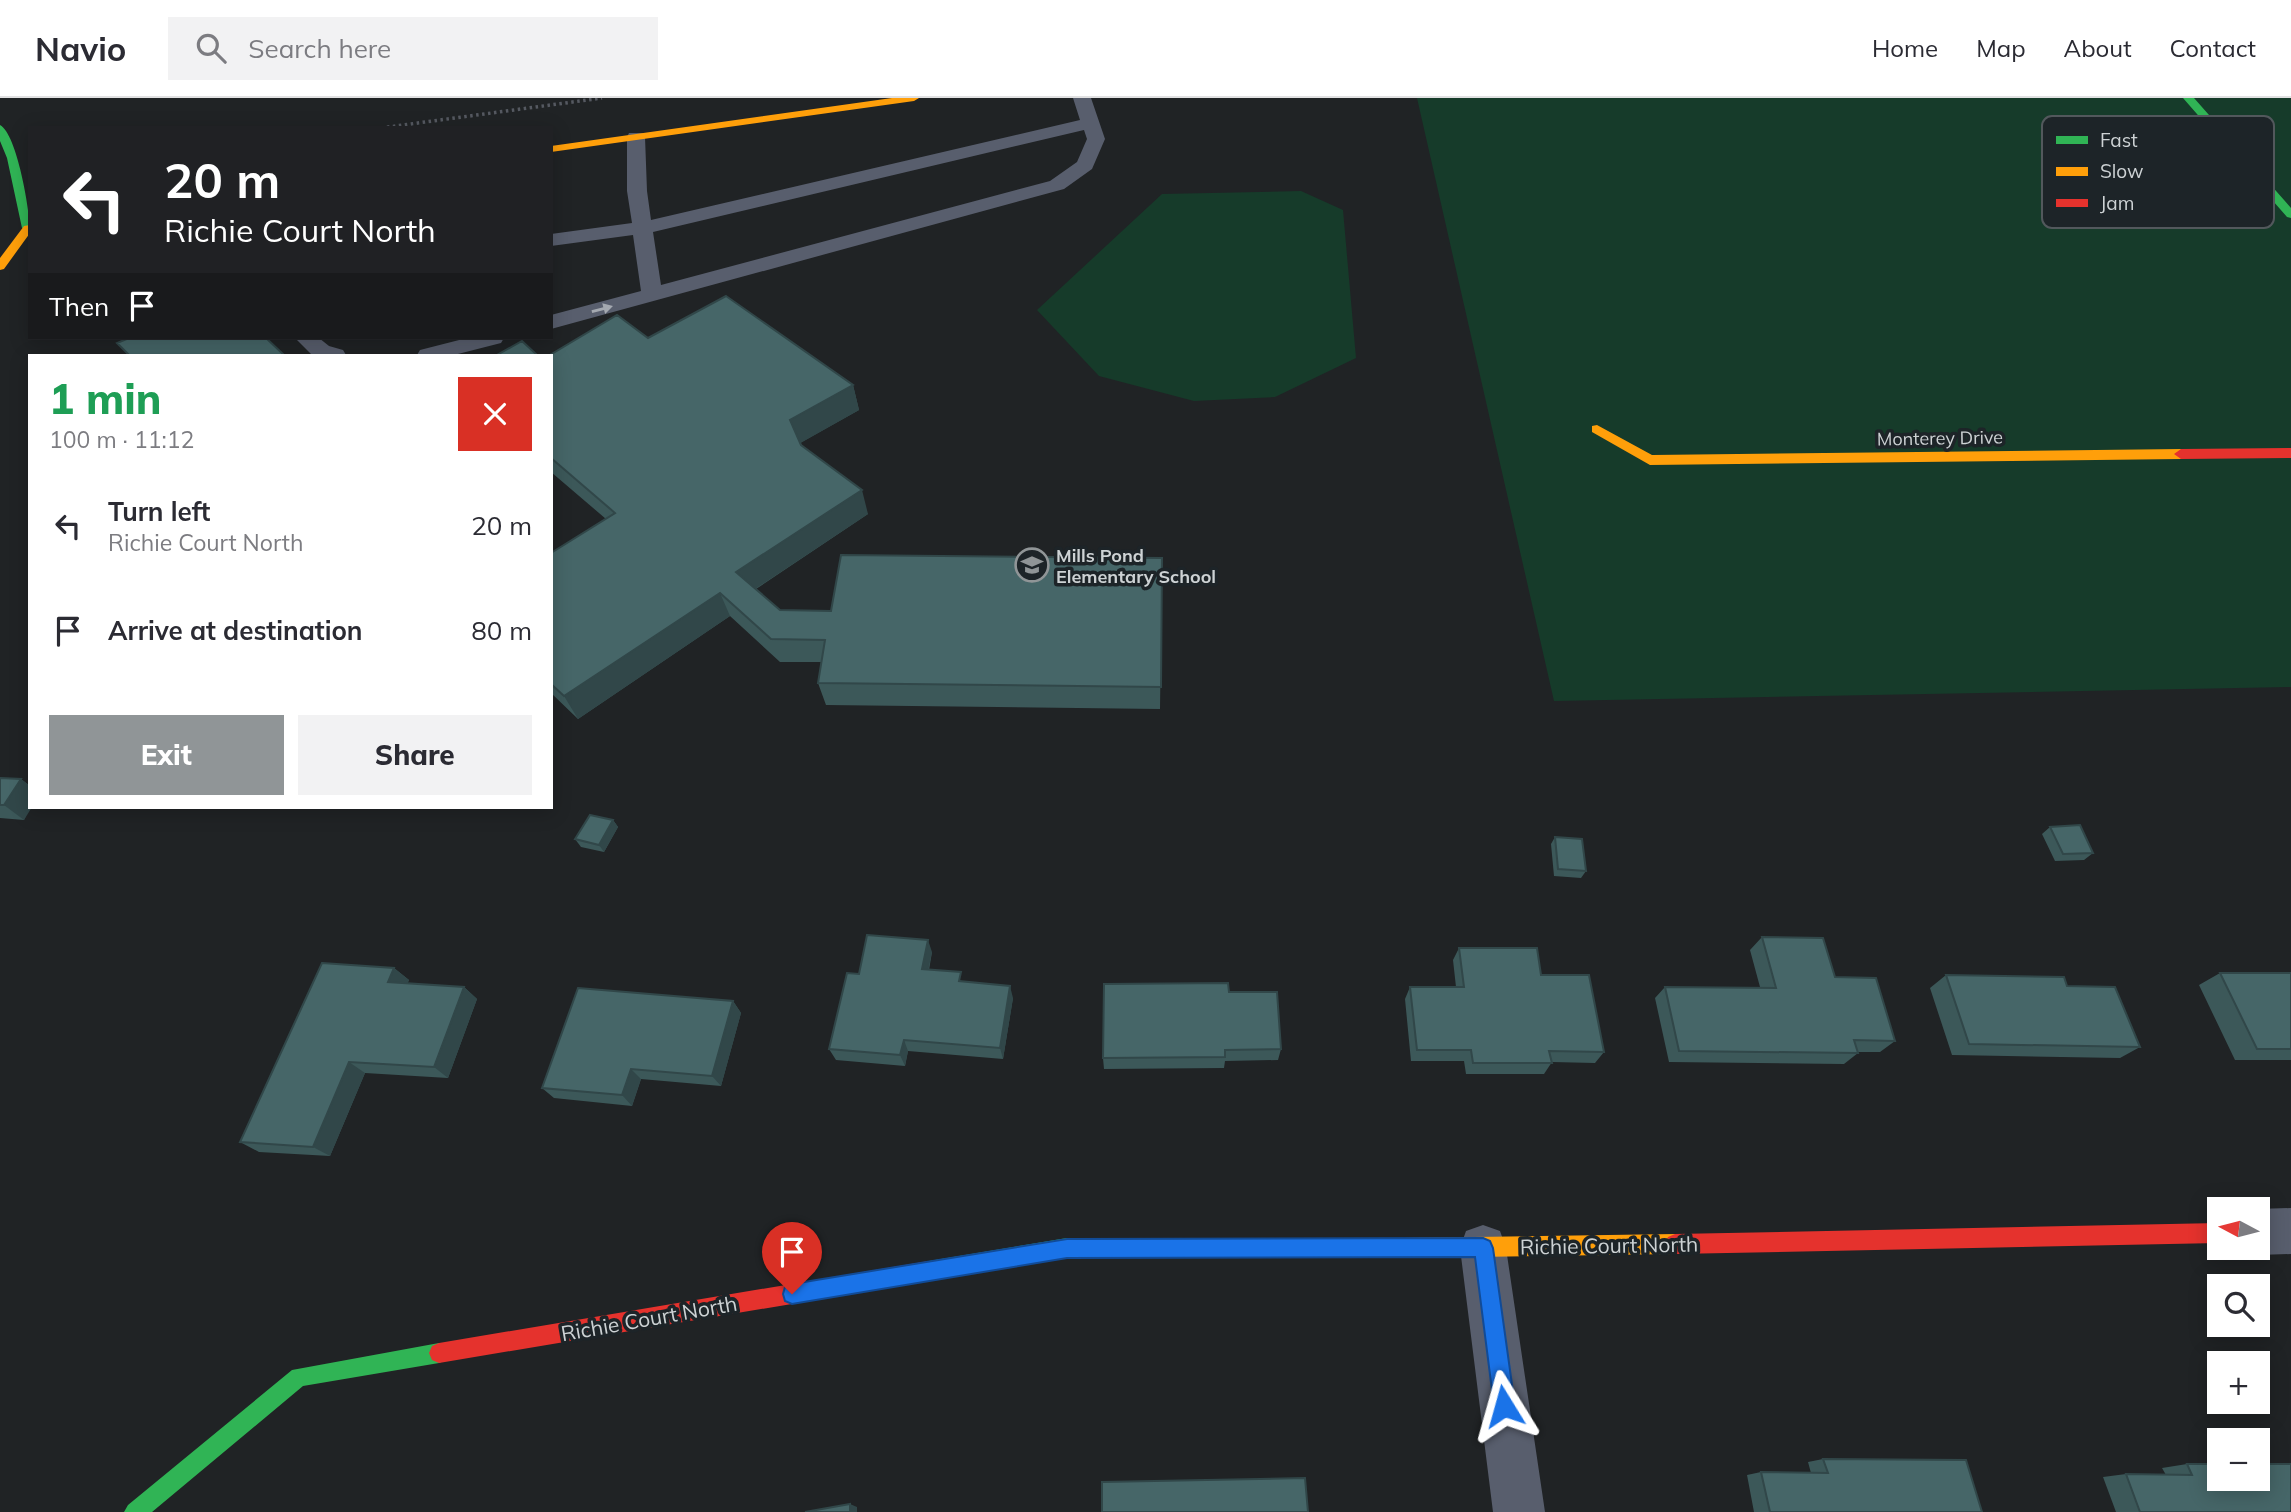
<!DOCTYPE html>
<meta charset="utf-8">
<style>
body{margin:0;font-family:Mulish,sans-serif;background:#f2f2f3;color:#2b2b33;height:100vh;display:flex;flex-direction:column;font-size:26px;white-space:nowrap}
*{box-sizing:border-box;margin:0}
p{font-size:23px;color:#7c7c81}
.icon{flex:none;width:38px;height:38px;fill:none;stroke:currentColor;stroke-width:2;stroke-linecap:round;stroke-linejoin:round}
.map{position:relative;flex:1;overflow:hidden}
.side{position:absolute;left:28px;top:256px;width:525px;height:455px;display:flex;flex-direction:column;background:#fff;border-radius:0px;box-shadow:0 4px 18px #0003}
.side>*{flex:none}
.banner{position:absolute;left:28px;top:28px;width:525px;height:214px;border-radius:0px;box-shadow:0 4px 18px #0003;background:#202124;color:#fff;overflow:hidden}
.needle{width:46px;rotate:277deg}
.tools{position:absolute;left:2207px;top:1099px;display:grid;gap:14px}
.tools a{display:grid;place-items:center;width:63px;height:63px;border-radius:0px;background:#fff;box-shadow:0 4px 18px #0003;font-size:35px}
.pin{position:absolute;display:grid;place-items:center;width:60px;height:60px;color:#fff;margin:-72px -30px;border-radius:50% 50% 50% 0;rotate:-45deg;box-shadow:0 0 7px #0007}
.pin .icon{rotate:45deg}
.me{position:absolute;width:77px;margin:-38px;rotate:352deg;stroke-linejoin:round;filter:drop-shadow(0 0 5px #0008)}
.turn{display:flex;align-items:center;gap:24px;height:147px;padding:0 21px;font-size:32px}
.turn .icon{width:91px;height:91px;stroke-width:2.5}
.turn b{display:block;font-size:49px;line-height:60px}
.then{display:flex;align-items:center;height:66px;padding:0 21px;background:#0003;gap:14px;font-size:26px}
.round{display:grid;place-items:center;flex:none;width:74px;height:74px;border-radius:0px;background:#f2f2f3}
.head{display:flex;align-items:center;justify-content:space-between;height:119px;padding:0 21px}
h1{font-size:42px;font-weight:800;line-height:52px;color:#1e9e55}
.cta{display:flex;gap:14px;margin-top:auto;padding:14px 21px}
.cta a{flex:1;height:80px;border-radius:0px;background:#909597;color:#fff;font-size:28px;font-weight:800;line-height:80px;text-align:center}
.cta a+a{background:#f2f2f3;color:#2b2b33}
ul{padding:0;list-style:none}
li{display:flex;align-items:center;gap:21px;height:105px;padding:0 21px}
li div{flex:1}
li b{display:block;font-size:26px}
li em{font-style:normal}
header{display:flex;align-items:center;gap:42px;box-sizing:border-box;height:98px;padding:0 35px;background:#fff;border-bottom:2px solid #e1e1e2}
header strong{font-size:33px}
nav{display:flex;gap:38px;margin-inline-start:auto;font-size:24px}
.search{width:490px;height:63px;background:#f2f2f3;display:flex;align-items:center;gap:18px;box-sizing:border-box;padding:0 24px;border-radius:0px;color:#7c7c81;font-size:26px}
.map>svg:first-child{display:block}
.green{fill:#163b2a}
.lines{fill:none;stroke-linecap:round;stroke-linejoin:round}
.path{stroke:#555961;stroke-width:3.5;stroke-dasharray:2.5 3.5;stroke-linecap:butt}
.lane{fill:#585e6d;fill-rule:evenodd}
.street{fill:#585e6d;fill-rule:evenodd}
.fast{fill:#30b455;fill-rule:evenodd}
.slow{fill:#ff9f0a;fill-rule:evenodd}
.jam{fill:#e5322d;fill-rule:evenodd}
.wall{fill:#3c5859}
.shaded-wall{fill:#314749}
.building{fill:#466668;stroke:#314749;stroke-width:2}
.oneway{fill:#a4a9b0}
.route{fill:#1a73e8;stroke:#114b97;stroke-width:2}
.labels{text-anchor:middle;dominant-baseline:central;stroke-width:7;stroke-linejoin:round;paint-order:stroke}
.street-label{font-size:18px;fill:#cdd2d4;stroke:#1d2428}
.poi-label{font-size:18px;font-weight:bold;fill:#cdd2d4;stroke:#1d2428;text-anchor:start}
.near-street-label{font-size:21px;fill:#cdd2d4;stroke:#1d2428}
.key{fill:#1d2428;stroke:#52585c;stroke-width:2}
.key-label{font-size:19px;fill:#cdd2d4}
</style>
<header>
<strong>Navio</strong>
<div class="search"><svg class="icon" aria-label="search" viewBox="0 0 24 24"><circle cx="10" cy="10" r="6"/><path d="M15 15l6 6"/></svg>Search here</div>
<nav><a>Home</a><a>Map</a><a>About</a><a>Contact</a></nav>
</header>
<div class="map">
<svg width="2291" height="1414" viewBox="0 0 2291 1414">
<rect width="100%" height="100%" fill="#202325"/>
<!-- green -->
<path class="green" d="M1417,0h874v589l-737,14z
M1301,93l42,19 13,148 -81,39 -81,4 -95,-25 -62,-66 125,-116z"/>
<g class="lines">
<!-- path -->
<path class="path" d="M381,30l221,-30"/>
<!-- lane -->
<path class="lane" d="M1073,0h18l14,41 -13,30 -28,20 -513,140v-14l90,-24 -8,-56 -82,11v-12l81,-11 -5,-32v-54l2,-4h14l2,4 2,54 4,29 429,-100zM1084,32l3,9 -10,23 -27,19 -389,104 -8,-53z
M295,240h24l10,8 14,4 3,5h-34z
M467,240h37l-3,5 -47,12h-37l3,-5z"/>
<!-- street -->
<path class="street" d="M2291,1110v46l-33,1 -16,-7h16l-1,-39z
M1483,1127l17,6 6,17 39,264h-52l-33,-264 6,-17z"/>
<!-- fast -->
<path class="fast" d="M2183,0h11l97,110v10l-4,-1z
M0,27c17,9 30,86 30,106l-8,-3 -15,-70 -7,-17z
M1067,1140h337l7,3 3,7 -3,7 -7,3h-337l-138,23 -7,-3 -3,-7 3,-7 7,-3z
M439,1245l7,3 3,7 -3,7 -7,3 -136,23 -151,126h-28l4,-7 164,-135z"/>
<!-- slow -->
<path class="slow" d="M892,0h27l-5,3 -363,51v-6z
M30,127v8l-26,36 -4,1v-12l24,-32z
M1597,327l55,30 529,-6 7,5 -7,5 -531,6 -58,-33v-6z
M1675,1136l7,3 3,7 -3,7 -7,3 -271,4 -7,-3 -3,-7 3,-7 7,-3z"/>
<!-- jam -->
<path class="jam" d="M2291,350v10l-110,1 -7,-5 7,-5z
M2219,1125v20l-544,11 -7,-3 -3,-7 3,-7 7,-3z
M929,1163l7,3 3,7 -3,7 -7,3 -490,82 -7,-3 -3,-7 3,-7 7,-3z"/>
</g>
<!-- wall -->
<path class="wall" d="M648,240l205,47 6,25 -59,33 68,71 -112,75 24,21 51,1 331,-53 -2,151 -334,-4 -8,-22 3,-21h-41l-50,-46 -152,103 -27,-26v-140l55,-34 -55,-47v-117z
M0,680l21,1 9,7v21l-6,13 -24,-2z
M613,722l5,7 -14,25 -23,-5 -6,-8z
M2050,729l43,26 -9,7 -29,1 -13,-27z
M1555,739l31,34 -5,7 -27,-2 -3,-32z
M1762,839l73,40 60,64 -15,11h-22v1l-14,11 -175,-2 -14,-64 10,-11h95l-10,-37z
M1459,850l82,27 63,77 -9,11 -43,-1 -8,12h-78l-2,-13h-53l-6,-62 5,-12h46l-3,-27z
M932,854l-3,18 84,28 -10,61 -95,-8 -3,15 -69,-6 -7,-11 30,-75z
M394,870l15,12 -2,4 57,3 13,12 -29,79 -83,-5 -35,83 -71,-4 -19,-10z
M2220,875h71v87h-56l-36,-75z
M1946,877l121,11 73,61 -20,11 -168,-3 -22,-67z
M1229,894l52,57 -3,11 -53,1 -1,7 -120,1 -1,-11z
M733,903l8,12 -20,73 -80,-7 -9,27 -78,-8 -12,-10z
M1823,1361l159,53h-228l-7,-37 14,-3 50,1 -3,-11z
M2187,1366l104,48h-175l-13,-35 23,-3 40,1 -4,-7z"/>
<!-- shaded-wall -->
<path class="shaded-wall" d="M853,287l6,25 -62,35 -7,-25z
M862,392l6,24 -122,81 -10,-23z
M720,495l10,23 -152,103 -14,-23z
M21,681l9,7v21h2l-8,13 -20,-15z
M613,722l5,7 -14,25 -5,-7z
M928,842l4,12 -6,29 -4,-12z
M394,870l15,12 -6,14 -15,-12z
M1010,888l3,12 -10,61 -3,-11z
M464,889l13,12 -29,79 -14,-11z
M733,903l8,12 -20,73 -9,-10z
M904,942l4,11 -3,15 -5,-11z
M349,964l16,11 -35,83 -17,-9z
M631,971l10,10 -9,27 -10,-11z
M850,1406l7,3v5h-7z"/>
<!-- building -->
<path class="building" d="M726,198l127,89 -63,35 11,25 61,45 -126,82 44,38 51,1 10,-56 321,3 -1,129 -343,-4 7,-43 -54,-1 -51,-46 -156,103 -13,-12v-131l64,-40 -64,-55v-103h-1l67,-40 31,23z
M129,240h137l18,17h-155l-12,-12z
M522,243l15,14h-40z
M0,680l21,1 -17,26h-4z
M590,717l23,5 -14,25 -24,-6z
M2080,727l13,28 -30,1 -13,-27z
M1555,739l27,2 4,32 -28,-2z
M867,837l61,5 -6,29 39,3 -2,9 51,5 -10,62 -96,-8 -4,15 -71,-6 18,-76 12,1z
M1762,839l61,1 12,39 41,1 19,63 -41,-1 4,13 -179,-2 -14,-64 111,1z
M1459,850h78l4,27h48l15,77 -55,-1 3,12h-79l-2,-13h-54l-7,-63h54z
M322,865l72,5 -6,14 76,5 -30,80 -85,-5 -36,85 -73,-5z
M2220,875h71v76h-34z
M1946,877l118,2 3,9 48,1 25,60 -171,-3z
M1228,885l1,9h48l4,57 -56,1v7l-122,1 1,-74z
M578,890l155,13 -21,75 -81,-7 -9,26 -80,-7z
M1823,1361l143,1 16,52h-212l-9,-40 67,1z
M2187,1366h32v15h39v-15h33v48h-151l-14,-38 66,1z
M1305,1380l3,34h-206v-30z
M850,1406v8h-45z"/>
<!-- one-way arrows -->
<defs><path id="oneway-solid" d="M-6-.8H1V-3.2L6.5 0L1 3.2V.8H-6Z" transform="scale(1.75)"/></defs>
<use class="oneway" href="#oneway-solid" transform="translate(602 211) rotate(-15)"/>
<!-- route -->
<path class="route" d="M1483,1140l7,3 3,7 22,158 -3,8 -8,3 -7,-3 -3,-8 -19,-149 -408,1 -275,46 -7,-3 -2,-7 2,-7 7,-3 275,-45z"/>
<!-- icons -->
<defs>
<symbol id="school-ring" viewBox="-11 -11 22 22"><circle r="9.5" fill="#1d2428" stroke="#909597" stroke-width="1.5"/><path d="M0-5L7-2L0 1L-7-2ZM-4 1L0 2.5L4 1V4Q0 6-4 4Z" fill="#909597"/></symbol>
</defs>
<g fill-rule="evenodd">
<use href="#school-ring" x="1013" y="448" width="38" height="38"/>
</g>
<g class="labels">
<!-- street labels -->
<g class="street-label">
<text transform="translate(1940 340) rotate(-1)">Monterey Drive</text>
</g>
<!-- poi labels -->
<g class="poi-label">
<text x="1056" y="457">Mills Pond<tspan x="1056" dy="21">Elementary School</tspan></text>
</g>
<!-- near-street labels -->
<g class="near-street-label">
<text transform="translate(1609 1147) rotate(-1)">Richie Court North</text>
<text transform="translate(649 1220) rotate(-10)">Richie Court North</text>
</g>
</g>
<!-- legend -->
<rect x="2042" y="18" width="232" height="112" rx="10" class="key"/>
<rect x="2056" y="38" width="32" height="8" fill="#30b455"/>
<rect x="2056" y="69" width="32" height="9" fill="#ff9f0a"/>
<rect x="2056" y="101" width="32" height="8" fill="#e5322d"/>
<g class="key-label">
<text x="2100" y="49">Fast</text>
<text x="2100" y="80">Slow</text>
<text x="2100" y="112">Jam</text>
</g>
</svg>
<div class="tools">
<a><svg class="needle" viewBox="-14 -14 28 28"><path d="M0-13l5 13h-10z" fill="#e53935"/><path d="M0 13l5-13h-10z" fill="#7c7c81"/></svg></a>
<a><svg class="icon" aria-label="search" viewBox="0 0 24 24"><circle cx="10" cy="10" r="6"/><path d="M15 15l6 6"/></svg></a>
<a>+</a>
<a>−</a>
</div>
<div class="pin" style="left:792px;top:1196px;background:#d93025"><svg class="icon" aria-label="arrive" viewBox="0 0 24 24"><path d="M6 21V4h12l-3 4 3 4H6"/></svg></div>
<svg class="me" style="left:1504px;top:1308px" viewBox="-20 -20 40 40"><path d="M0-17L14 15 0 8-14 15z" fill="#1a73e8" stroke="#fff" stroke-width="4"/></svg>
<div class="banner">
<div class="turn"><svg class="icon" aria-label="left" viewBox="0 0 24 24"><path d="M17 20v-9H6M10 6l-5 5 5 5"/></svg><div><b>20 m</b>Richie Court North</div></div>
<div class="then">Then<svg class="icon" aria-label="arrive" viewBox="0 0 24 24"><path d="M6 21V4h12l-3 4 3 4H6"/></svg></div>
</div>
<section class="side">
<div class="head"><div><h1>1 min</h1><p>100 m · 11:12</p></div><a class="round" style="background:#d93025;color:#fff"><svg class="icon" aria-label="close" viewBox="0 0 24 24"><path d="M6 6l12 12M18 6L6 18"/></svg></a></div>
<ul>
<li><svg class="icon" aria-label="left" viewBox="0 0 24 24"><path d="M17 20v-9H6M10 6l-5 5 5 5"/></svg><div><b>Turn left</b><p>Richie Court North</p></div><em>20 m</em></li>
<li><svg class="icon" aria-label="arrive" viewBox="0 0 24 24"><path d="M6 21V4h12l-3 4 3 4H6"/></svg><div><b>Arrive at destination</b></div><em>80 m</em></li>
</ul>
<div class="cta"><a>Exit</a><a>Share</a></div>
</section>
</div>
